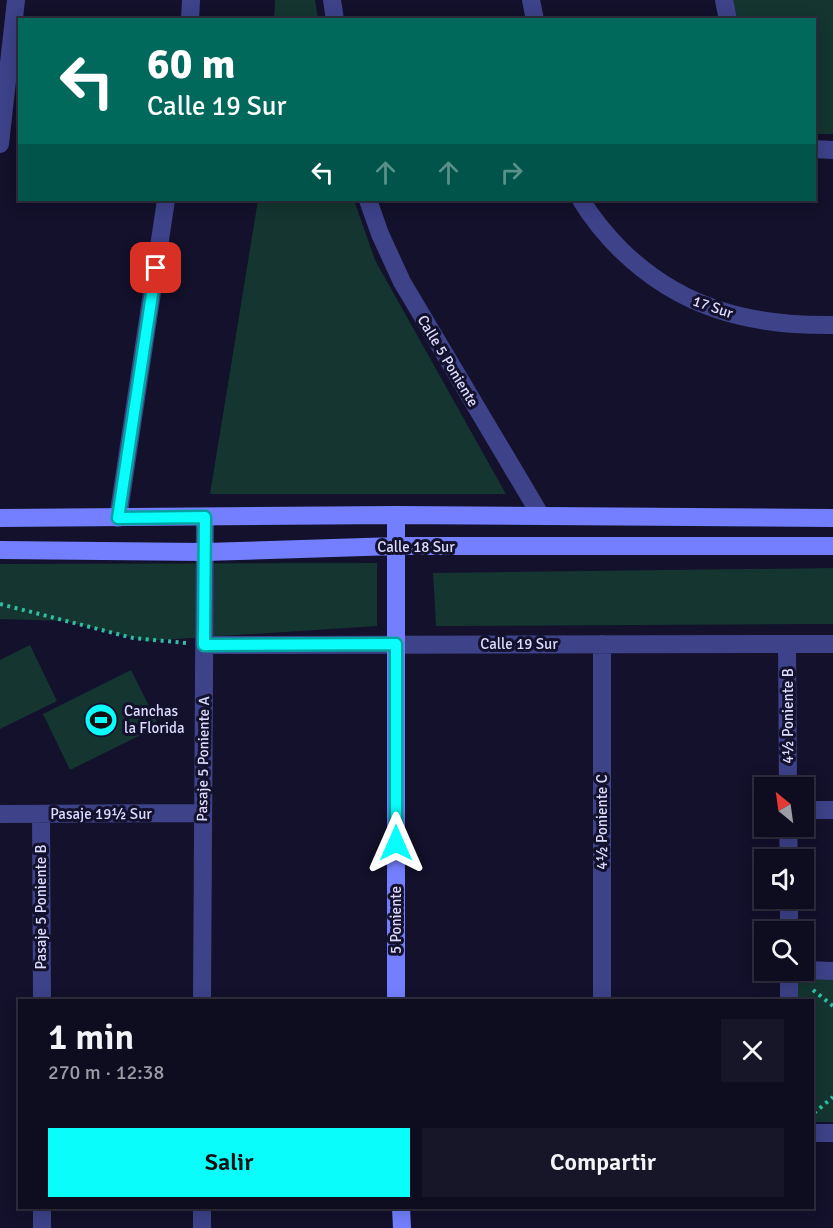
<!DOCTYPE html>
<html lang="es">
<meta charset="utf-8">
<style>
body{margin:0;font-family:Signika,sans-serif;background:#171629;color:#f1f3f6;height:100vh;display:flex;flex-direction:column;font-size:22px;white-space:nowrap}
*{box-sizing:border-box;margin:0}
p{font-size:20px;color:#9b9ca5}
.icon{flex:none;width:33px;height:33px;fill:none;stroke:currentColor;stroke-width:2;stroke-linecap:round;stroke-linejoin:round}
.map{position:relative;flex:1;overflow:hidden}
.details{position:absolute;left:18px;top:999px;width:796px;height:210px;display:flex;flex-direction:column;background:#0e0d20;border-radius:0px;box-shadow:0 3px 15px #0003,0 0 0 2px #2e2d3e}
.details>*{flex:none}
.hud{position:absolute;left:18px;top:18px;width:798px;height:183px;border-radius:0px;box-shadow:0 3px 15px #0003,0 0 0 2px #2e2d3e;background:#00695c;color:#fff;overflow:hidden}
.needle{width:39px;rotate:331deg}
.tools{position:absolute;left:754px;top:777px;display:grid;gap:12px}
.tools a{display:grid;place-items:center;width:60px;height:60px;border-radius:0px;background:#0e0d20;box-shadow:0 3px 15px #0003,0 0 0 2px #2e2d3e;font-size:30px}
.pin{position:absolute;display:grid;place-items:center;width:51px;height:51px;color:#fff;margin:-26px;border-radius:12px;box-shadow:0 3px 9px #0006}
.me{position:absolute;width:66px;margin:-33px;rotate:0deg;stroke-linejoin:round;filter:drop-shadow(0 0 4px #0008)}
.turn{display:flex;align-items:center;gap:21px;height:126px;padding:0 30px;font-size:27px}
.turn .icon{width:78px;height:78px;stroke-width:2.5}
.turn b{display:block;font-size:42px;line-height:51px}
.lanes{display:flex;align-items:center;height:57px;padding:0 30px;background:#0003;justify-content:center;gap:30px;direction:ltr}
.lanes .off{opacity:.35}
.round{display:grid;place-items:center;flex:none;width:63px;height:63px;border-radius:0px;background:#171629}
.overview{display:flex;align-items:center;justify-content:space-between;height:102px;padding:0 30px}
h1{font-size:36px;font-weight:600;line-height:45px}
.cta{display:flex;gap:12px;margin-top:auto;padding:12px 30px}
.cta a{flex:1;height:69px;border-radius:0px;background:#08fdfb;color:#111;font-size:24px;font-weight:600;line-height:69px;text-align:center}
.cta a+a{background:#171629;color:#f1f3f6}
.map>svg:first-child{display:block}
.green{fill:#143530}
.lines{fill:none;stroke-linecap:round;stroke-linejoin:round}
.path{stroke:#31bda5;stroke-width:4;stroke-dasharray:3 4.5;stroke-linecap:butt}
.street{stroke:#3d4289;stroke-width:18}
.secondary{stroke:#737ffe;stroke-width:18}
.route-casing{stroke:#05a4a3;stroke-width:15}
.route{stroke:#08fdfb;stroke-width:10}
.labels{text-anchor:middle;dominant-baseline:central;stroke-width:6;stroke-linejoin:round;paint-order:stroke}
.street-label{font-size:15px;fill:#dbdbff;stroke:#13112b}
.poi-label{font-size:15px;fill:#dbdbff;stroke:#13112b;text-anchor:start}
</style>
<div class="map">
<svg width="833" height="1228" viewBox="0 0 833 1228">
<rect width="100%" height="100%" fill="#13112b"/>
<!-- green -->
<path class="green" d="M275,0h40l3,19h-44z
M731,0h102v134h-18l-1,-114 -79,-1z
M258,200h96l21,60 131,234h-296z
M377,563v63l-231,15 -81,-20 -65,-2v-55z
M833,568v56l-397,2 -3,-53z
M30,645l27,56 -57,28v-69z
M131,670l28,56 -89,44 -27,-56z
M795,971h38v151h-20v-122h-19z"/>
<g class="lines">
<!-- path -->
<path class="path" d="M0,604l133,34 53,5
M813,990l20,16
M814,1113l19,-16"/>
<!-- street -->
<path class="street" d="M332,0l3,20
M531,0l4,20
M724,0l4,20
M190,20l1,-20
M0,144l16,-144
M814,149l19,1
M368,200l12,34 22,48 139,234
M581,200c11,18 25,35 40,50 60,59 130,76 212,75
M118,518l48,-318
M602,644v356
M787,644l1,144
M204,645l629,-1
M804,810h29
M0,814l203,-1
M41,814l1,186
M788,826l1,34
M789,898v34
M789,970v30
M804,970l29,1
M202,1000l3,-483
M813,1133h20
M42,1208v20
M202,1228v-20"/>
<!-- secondary -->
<path class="secondary" d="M0,518l396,-3 437,3
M0,550l205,2 191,-6h437
M396,1000v-485
M401,1208l1,20"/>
</g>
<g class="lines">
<defs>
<path id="route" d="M156,268l-38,250 87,-1 -1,128 192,-1v199"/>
</defs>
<!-- route casing -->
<use href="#route" class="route-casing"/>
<!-- route -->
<use href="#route" class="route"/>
</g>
<!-- icons -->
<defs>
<symbol id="stadium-disc" viewBox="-11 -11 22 22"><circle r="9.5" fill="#08fdfb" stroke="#13112b"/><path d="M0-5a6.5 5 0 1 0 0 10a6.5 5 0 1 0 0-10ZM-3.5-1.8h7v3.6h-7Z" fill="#111"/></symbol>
</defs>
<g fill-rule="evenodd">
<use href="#stadium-disc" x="82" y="701" width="38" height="38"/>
</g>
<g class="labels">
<!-- street labels -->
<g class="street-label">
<text transform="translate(713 307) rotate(19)">17 Sur</text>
<text transform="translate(448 361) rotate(59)">Calle 5 Poniente</text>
<text x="416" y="547">Calle 18 Sur</text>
<text x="519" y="644">Calle 19 Sur</text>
<text transform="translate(788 716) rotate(-90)">4½ Poniente B</text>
<text transform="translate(203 759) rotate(-89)">Pasaje 5 Poniente A</text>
<text x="101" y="814">Pasaje 19½ Sur</text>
<text transform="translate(602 822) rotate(-90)">4½ Poniente C</text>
<text transform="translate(41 907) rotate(-90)">Pasaje 5 Poniente B</text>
<text transform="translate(396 920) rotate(-90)">5 Poniente</text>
</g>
<!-- poi labels -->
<g class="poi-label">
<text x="124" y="711">Canchas<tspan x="124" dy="17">la Florida</tspan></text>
</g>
</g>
</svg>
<div class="tools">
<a><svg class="needle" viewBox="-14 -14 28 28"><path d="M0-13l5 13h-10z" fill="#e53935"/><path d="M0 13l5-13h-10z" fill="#9b9ca5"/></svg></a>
<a><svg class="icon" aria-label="sound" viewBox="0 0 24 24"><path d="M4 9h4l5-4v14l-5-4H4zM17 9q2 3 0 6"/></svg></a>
<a><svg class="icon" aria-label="search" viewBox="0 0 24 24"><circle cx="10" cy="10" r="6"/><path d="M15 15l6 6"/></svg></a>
</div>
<div class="pin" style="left:156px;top:268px;background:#d93025"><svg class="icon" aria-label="arrive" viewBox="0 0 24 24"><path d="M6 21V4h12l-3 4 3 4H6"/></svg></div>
<svg class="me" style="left:396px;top:843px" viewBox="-20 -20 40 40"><path d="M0-17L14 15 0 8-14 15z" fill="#08fdfb" stroke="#fff" stroke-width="4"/></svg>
<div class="hud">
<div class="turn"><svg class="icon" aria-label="left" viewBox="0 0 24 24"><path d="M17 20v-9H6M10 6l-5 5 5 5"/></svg><div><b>60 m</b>Calle 19 Sur</div></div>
<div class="lanes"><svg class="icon" aria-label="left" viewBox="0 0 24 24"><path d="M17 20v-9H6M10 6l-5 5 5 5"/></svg><svg class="icon off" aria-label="ahead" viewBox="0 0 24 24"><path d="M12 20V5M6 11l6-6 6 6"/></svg><svg class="icon off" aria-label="ahead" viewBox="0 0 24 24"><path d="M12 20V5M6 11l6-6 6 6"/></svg><svg class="icon off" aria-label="right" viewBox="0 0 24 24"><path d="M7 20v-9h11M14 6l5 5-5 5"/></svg></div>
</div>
<section class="details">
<div class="overview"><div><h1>1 min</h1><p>270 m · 12:38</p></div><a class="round"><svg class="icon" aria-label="close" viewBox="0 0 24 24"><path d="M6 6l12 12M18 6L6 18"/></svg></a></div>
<div class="cta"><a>Salir</a><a>Compartir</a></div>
</section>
</div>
